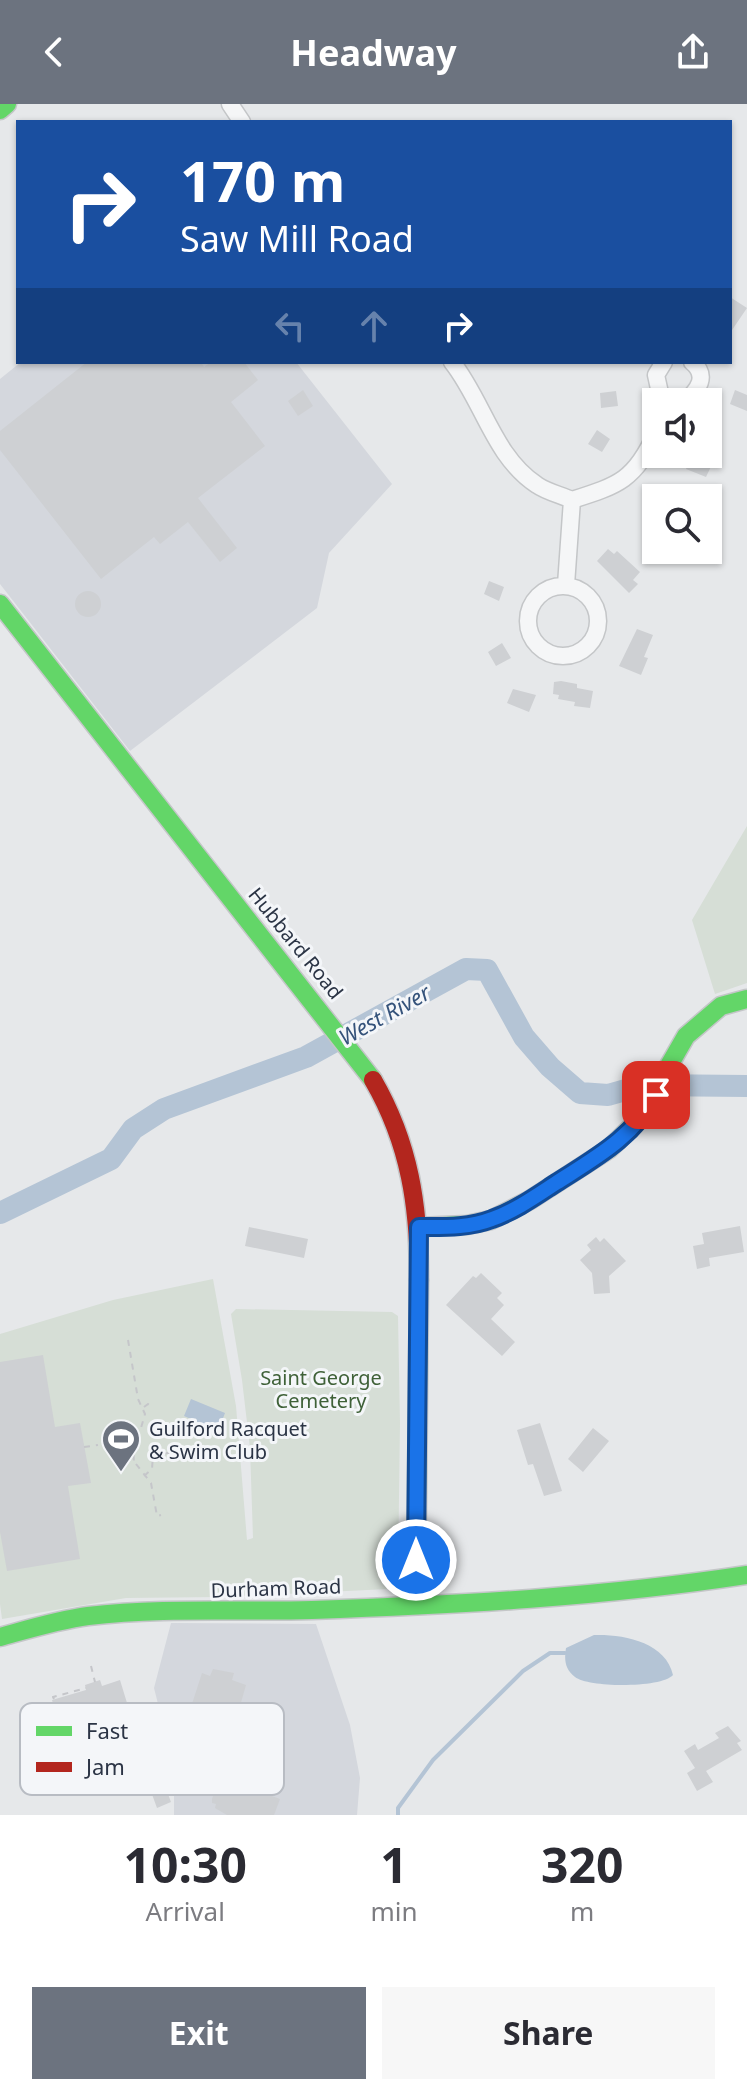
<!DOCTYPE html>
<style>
body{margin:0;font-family:"Noto Sans",sans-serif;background:#f7f7f7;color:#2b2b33;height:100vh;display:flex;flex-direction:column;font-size:30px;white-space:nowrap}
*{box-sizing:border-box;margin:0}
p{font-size:26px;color:#7c7c81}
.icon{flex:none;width:44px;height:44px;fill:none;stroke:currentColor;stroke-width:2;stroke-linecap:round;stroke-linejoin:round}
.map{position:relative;height:1711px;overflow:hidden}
.drawer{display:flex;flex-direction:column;background:#fff;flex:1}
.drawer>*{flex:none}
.banner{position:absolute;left:16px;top:16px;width:716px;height:244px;border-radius:0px;box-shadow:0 2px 6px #0004;background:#1a4fa0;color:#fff;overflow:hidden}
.controls{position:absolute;left:642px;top:284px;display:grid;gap:16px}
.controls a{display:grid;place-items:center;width:80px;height:80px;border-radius:0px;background:#fff;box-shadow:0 2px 6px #0004;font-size:40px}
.pin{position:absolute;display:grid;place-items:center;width:68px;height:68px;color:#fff;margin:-34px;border-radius:16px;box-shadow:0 4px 12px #0006}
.me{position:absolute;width:88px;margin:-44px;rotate:0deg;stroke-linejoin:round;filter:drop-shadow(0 0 6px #0008)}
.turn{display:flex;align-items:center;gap:28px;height:168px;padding:0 32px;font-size:36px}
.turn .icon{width:104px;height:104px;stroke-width:2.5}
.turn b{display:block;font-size:56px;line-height:68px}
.lanes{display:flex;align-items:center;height:76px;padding:0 32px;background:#0003;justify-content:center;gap:40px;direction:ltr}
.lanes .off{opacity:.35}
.eta{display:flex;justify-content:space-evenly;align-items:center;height:136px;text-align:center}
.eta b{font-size:48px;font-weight:700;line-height:56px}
.action{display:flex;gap:16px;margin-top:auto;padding:16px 32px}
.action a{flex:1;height:92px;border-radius:0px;background:#6c737f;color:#fff;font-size:32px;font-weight:700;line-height:92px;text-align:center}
.action a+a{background:#f7f7f7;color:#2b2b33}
header{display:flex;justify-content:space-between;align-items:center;height:104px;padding:0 32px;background:#6c737f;color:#fff;font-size:36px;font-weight:700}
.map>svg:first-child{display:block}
.built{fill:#d4d7dd}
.green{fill:#d6ded6}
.water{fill:#b4c4d5}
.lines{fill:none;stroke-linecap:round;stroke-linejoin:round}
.stream{stroke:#b4c4d5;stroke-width:4}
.river{stroke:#b4c4d5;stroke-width:22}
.building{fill:#ced0d3}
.street-casing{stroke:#c4c6c8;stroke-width:19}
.fast-casing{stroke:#c4c6c8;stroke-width:21}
.jam-casing{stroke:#c4c6c8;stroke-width:21}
.path{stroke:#c5c6ca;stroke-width:2;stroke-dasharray:6 6;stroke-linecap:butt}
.street{stroke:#f5f6f7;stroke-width:16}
.fast{stroke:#63d668;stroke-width:18}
.jam{stroke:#b3261e;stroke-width:18}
.route-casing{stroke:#114b97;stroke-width:20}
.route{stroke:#1a73e8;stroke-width:14}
.labels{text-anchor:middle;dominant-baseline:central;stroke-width:6;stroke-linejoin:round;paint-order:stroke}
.street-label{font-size:20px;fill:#2b3445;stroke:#f4f6f9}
.park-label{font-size:20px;fill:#3f6138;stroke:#f4f6f9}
.poi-label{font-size:20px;fill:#2b3445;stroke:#f4f6f9;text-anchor:start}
.water-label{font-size:22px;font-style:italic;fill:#34527a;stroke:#f4f6f9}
.key{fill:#f4f6f9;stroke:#b8bcc3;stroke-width:2}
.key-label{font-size:22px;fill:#2b3445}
</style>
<header><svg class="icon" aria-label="back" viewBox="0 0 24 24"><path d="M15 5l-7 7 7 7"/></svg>Headway<svg class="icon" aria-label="share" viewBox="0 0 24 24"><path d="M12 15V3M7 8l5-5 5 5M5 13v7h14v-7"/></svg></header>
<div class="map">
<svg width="747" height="1711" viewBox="0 0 747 1711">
<rect width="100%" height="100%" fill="#e6e8ea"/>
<!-- built -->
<path class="built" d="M21,258h275l96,122 -63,69 -12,55 -187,143 -130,-167v-205z
M171,1519l145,1 34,101 10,53 -3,37h-183v-48l-20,-79z"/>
<!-- green -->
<path class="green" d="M747,722v157l-32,11 -23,-74z
M213,1175l23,127 11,134 6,-2 -3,-90 -8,-68 -11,-66 5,-5 156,3 6,4 2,107 -2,149 -5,13 -5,4 -168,8 -94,1 -124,21 -2,-15v-270l113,-34z"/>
<!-- water -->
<path class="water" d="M191,1295l34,14 -7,18 -34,-15z
M594,1531c29,-1 72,7 79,40 -11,13 -84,13 -98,2 -10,-8 -11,-17 -9,-29z"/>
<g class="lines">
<!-- stream -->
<path class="stream" d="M398,1711v-7l35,-48 90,-89 27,-18h15"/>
<!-- river -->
<path class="river" d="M0,1109l111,-54 22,-30 31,-20 142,-52 160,-88 21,1 37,67 26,30 30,26 28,2 35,-10 104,1"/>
</g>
<!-- building -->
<path class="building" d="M730,193l17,11 -17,25z
M87,258h114l3,5 7,-5h33l14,18 -27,22 34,44 -67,52 39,50 -17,14 -32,-40 -28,22 -6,-7 -53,42 -101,-129v-19z
M303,286l10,16 -15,10 -10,-15z
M735,286l12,5v16l-17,-7z
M616,287l2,15 -17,2 -1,-15z
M708,324l13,5 -8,21h4l-11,23 -20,-8 6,-15h16z
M597,326l13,9 -8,13 -14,-8z
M608,445l6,5 3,-3 23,21 -7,8 5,4 -9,9 -32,-32z
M489,477l15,6 -5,14 -15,-7z
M75 500a13 13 0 1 1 26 0a13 13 0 1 1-26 0Z
M637,525l16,6 -9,22 4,1 -7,17 -22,-9z
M502,539l9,15 -15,8 -8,-14z
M561,577l16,3v4l16,3 -3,17 -16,-2 1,-4 -17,-3 1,-4 -6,-1 1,-12z
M513,585l23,6 -7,17 -22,-9z
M740,1122l4,26 -35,6 1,8 -13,3 -4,-23 11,-2 -2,-11z
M249,1123l59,12 -4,19 -59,-12z
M596,1133l4,5 4,-4 22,23 -17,15 1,17 -16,1 -2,-21 -12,-13 11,-10 -4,-5z
M481,1169l21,20 -5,5 7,7 -13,14 24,23 -13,14 -56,-51 27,-29 3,2z
M43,1251l12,72 25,-4 11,60 -23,3 12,73 -73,12 -7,-39v-170z
M540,1319l22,68 -18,5 -11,-32 -5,1 -11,-35z
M593,1324l16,13 -26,31 -15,-13z
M213,1565l21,4 -2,7 14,5 -8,28 -11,20 -34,-9 5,-12 -8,-2 12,-37 8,3z
M100,1576l2,6 18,-6 11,36 -36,13 -1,-3 -32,10 -10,-36 34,-10 -1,-5z
M728,1622l13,15 -4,2 5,7 -36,21 7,11 -16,9 -10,-18 8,-5 -11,-17 11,-7 3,6 21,-12 -4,-5z
M234,1669l34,10 -1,3 8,2 -3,8 8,3 -6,16h-47l-12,-7 1,-4 -4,-1v-4l5,-14 3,2 7,-11 5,1z
M163,1677l8,21 -14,6 -8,-22z"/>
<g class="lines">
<defs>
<path id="street" d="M230,0l12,18
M452,258c31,39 42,95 85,123 10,7 24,10 35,15l-6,85
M662,298l-6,-27 8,-13
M685,298c13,-12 24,-26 7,-40
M572,396c47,-15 63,-20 84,-67
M528 517a35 35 0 1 1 70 0a35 35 0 1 1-70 0Z"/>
<path id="fast" d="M0,6l7,-6
M0,500l373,476
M419,1123l48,-2 24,-5 39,-20 79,-51 39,-38 19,-42 19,-33 35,-30 26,-7
M416,1501l3,-325
M0,1533c29,-8 58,-17 88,-21 75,-9 150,-4 224,-6 146,-5 291,-13 435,-35"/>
<path id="jam" d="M373,976c37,64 46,127 46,200"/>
</defs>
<!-- street casing -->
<use href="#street" class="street-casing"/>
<!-- fast casing -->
<use href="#fast" class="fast-casing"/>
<!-- jam casing -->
<use href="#jam" class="jam-casing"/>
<!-- path -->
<path class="path" d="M128,1236l10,59 7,15 -4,14 -8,11 1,26
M144,1303l4,-3 5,4
M84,1343l14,-2
M136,1360l15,19 6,33 4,-1
M144,1372l8,-7 1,-14 52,-7
M91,1562l4,16
M54,1595l-1,-2 33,-9"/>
<!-- street -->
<use href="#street" class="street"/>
<!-- fast -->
<use href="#fast" class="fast"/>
<!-- jam -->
<use href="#jam" class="jam"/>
</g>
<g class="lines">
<defs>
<path id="route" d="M416,1456l3,-333c25,0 50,1 73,-8 23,-8 44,-23 64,-36 39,-25 78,-46 100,-88"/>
</defs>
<!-- route casing -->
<use href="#route" class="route-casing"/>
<!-- route -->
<use href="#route" class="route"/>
</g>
<!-- icons -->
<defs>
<symbol id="stadium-pin" viewBox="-11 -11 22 30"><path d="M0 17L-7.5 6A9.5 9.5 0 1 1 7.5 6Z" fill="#6c737f" stroke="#f4f6f9"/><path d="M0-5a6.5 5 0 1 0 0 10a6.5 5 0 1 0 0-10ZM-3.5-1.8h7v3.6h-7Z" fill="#fff"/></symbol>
</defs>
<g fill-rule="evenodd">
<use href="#stadium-pin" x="99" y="1313" width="44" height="60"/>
</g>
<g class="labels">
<!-- street labels -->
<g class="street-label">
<text transform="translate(296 839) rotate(51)">Hubbard Road</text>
<text transform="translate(276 1484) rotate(-2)">Durham Road</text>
</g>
<!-- park labels -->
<g class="park-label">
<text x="321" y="1273">Saint George<tspan x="321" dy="23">Cemetery</tspan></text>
</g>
<!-- poi labels -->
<g class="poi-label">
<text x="149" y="1324">Guilford Racquet<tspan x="149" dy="23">&amp; Swim Club</tspan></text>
</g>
<!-- water labels -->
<g class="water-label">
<text transform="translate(384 910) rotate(-29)">West River</text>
</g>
</g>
<!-- legend -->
<rect x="20" y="1599" width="264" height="92" rx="12" class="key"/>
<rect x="36" y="1622" width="36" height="10" fill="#63d668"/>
<rect x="36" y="1658" width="36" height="10" fill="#b3261e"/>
<g class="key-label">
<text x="86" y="1635">Fast</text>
<text x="86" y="1671">Jam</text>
</g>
</svg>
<div class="controls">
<a><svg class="icon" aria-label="sound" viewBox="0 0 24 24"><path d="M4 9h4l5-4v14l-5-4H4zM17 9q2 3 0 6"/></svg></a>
<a><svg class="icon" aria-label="search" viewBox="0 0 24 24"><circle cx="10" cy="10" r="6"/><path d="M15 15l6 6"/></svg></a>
</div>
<div class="pin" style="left:656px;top:991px;background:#d93025"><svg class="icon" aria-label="arrive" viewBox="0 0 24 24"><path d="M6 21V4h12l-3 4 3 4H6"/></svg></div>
<svg class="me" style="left:416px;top:1456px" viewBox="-20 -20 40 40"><circle r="17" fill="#1a73e8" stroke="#fff" stroke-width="3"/><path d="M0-11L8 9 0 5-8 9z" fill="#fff"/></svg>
<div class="banner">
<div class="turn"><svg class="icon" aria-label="right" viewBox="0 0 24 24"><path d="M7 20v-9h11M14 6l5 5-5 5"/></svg><div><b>170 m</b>Saw Mill Road</div></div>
<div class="lanes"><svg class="icon off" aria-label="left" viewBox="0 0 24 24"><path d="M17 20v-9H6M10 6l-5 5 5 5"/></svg><svg class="icon off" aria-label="ahead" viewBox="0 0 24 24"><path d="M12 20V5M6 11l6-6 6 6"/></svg><svg class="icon" aria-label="right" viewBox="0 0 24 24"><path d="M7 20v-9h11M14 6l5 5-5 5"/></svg></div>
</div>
</div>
<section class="drawer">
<div class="eta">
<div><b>10:30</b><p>Arrival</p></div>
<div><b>1</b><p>min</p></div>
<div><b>320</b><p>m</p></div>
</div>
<div class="action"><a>Exit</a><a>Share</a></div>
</section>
